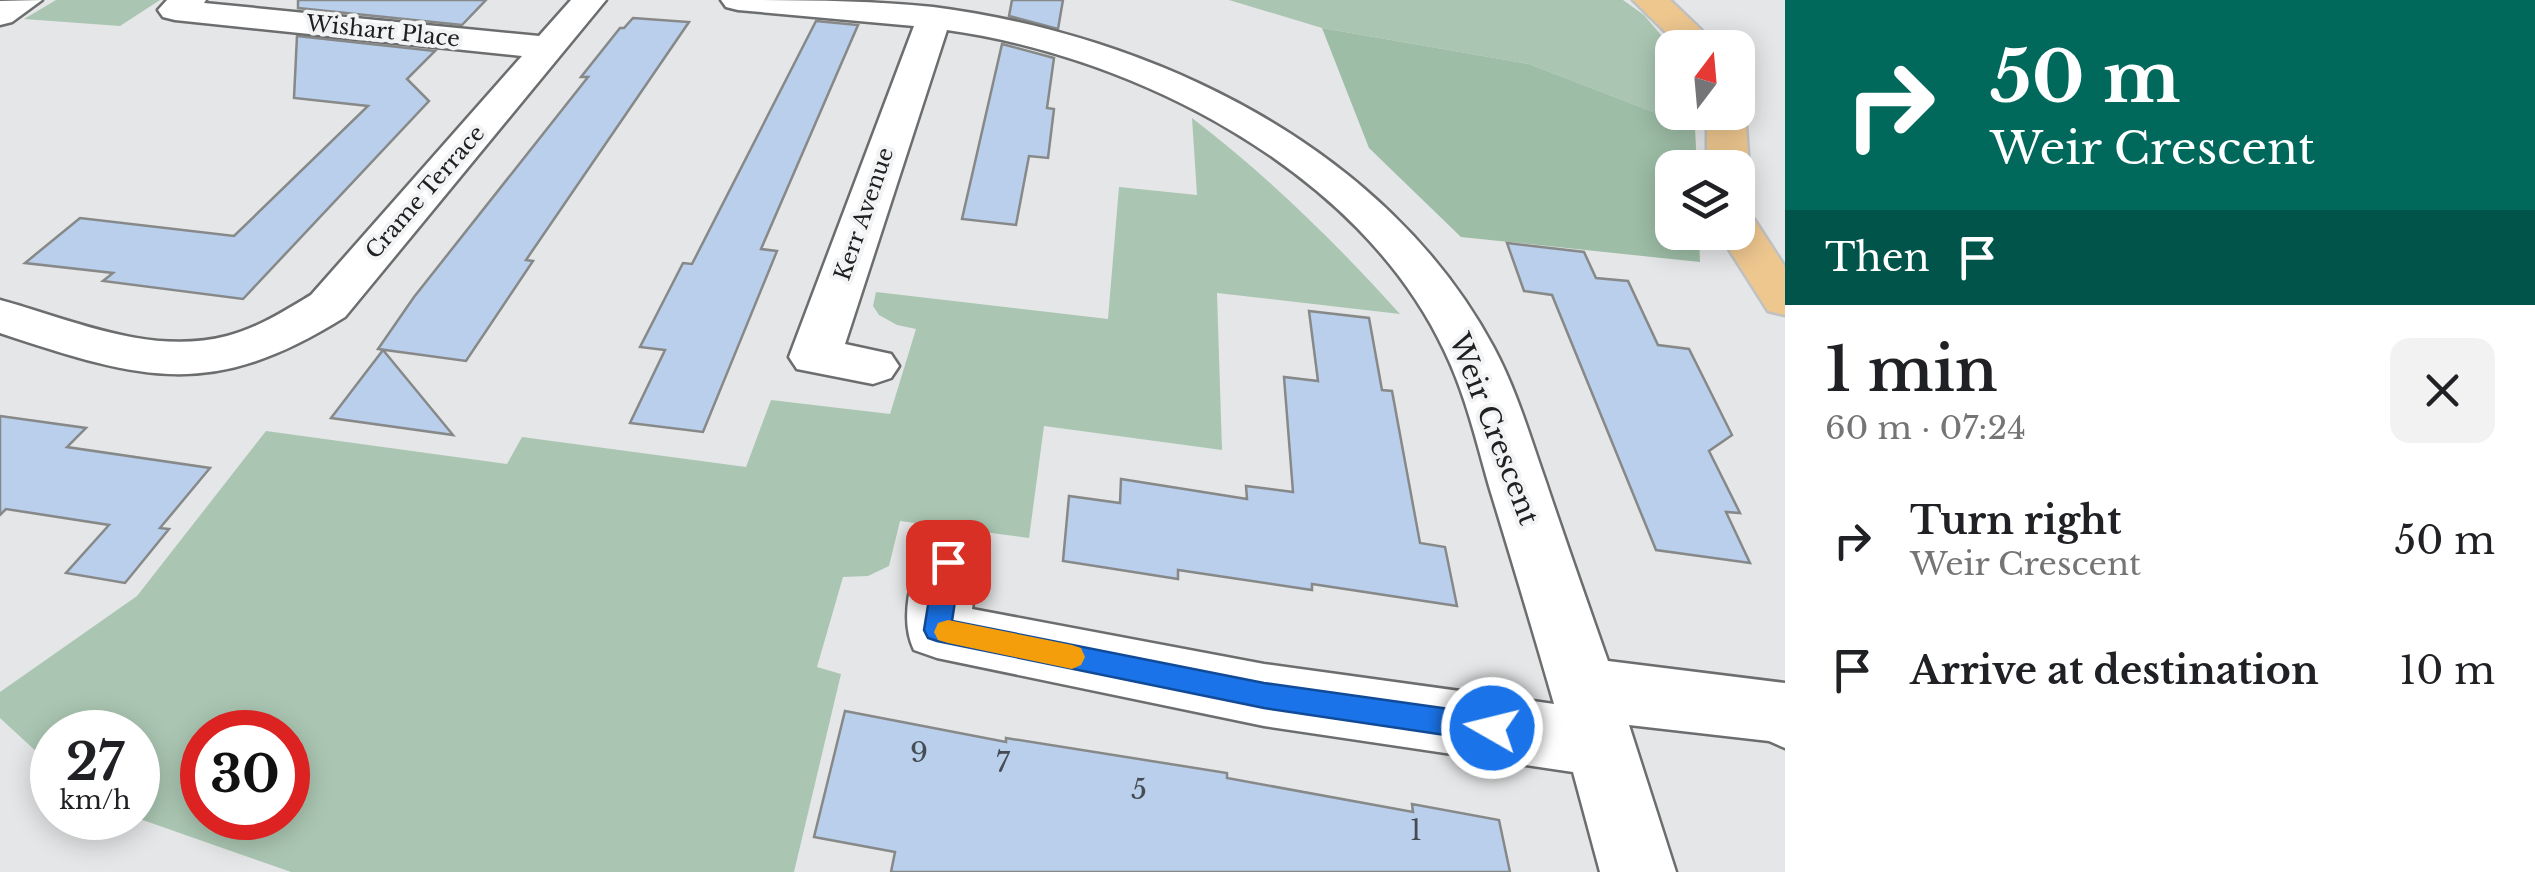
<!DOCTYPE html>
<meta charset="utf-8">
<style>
body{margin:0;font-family:"Libre Baskerville",serif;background:#f2f2f2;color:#202124;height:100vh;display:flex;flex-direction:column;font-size:38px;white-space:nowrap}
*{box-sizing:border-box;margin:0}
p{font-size:32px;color:#757577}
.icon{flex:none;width:55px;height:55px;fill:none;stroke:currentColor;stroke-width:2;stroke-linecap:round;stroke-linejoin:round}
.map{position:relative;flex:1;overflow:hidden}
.panel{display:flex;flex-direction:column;background:#fff;width:750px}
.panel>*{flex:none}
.top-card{background:#00695c;color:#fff;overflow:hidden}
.needle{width:65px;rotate:16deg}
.buttons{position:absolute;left:1655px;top:30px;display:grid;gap:20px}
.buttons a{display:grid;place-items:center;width:100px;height:100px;border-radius:20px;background:#fff;box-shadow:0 5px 25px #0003;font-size:50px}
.speed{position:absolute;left:30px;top:710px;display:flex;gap:20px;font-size:50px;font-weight:700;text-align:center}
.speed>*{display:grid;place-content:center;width:130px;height:130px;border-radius:50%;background:#fff;box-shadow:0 5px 25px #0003;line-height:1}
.speed small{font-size:25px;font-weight:400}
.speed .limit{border:15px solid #d22;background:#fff;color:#111}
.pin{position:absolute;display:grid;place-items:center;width:85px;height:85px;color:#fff;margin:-42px;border-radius:20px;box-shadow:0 5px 15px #0006}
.me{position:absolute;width:110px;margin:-55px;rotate:278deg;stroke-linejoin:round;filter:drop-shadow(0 0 8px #0008)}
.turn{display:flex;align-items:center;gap:35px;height:210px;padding:0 40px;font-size:45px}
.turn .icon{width:130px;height:130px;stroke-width:2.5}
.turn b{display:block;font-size:70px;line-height:85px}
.then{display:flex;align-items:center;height:95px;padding:0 40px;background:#0003;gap:20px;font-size:38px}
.round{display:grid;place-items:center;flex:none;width:105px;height:105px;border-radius:20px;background:#f2f2f2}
.overview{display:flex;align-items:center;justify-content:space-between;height:170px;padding:0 40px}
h1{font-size:60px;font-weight:600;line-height:75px}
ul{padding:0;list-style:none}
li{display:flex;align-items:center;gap:30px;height:130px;padding:0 40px}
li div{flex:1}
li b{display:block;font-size:38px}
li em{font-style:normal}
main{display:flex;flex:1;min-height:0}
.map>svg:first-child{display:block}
.green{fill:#aac6b2;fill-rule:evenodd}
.forest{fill:#9dbda6}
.building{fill:#b9cfec;stroke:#878888;stroke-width:2.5}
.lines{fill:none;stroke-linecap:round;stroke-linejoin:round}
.minor-casing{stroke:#6c6d6e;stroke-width:5}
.major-casing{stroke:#c1c1c1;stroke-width:5}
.minor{fill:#fff;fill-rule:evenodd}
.major{fill:#eec78f;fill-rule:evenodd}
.route{fill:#1a73e8;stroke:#114b97;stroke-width:2.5}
.slow{fill:#f59e0b}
.labels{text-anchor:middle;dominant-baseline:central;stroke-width:8;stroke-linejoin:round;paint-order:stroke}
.far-street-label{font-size:22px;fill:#202020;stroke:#f2f3f4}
.street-label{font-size:28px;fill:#202020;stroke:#f2f3f4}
.near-number-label{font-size:28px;fill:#464c53}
</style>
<main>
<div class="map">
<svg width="1785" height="872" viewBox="0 0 1785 872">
<rect width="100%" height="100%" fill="#e5e6e7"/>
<!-- green -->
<path class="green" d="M56,0h104l-40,26 -96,-7z
M1229,0h394l21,15 28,33v64l20,1 3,15 -166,-64 -207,-36z
M1192,118c77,59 143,124 208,196l-183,-21 5,157 -178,-24 -15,112 -129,-17 -11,45 -21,10 -25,1 -26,90 24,7 -47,198h-503l-154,-54 1,-86h-86v34l-52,-48v-26l137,-96 129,-165 241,33 15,-27 224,30 25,-67 119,14 26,-85 -19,-4 -18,-10 -6,-9 3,-14 232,27 11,-132 78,8zM202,732h86v86h-86z"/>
<!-- forest -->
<path class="forest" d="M1322,28l207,36 166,64 2,39 -25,1v64l27,1 1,29 -239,-25 -92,-89z"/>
<!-- building -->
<path class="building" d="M298,0h188l-24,25 -164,-17z
M1012,0h51l-5,29 -49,-13z
M633,18l56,4 -163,238 7,1 -67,100 -88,-12 36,-52 174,-220h-7l39,-49h4z
M816,21l42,4 -97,224 16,2 -74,181 -73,-9 35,-73 -25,-3 43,-84 9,1z
M297,36l138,15 -28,28 22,22 -186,198 -140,-18 10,-8 -88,-10 55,-45 154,18 134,-130 -74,-8z
M1002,44l52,14 -7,50 7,1 -6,49 -19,-2 -13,69 -54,-6z
M1507,243l77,9 12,26 32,3 30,64 31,4 43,86 -23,16 31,62 -14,-1 24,51 -94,-13 -104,-255 -28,-4z
M1309,311l60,7 13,72 10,1 28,152 25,4 12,59 -145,-22v6l-134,-20v9l-115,-18 6,-65 51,7 1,-24 126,20 -1,-13 47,6 -9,-115 34,4z
M383,350l70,85 -122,-17z
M0,416l86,12 -19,19 143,21 -50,60 9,1 -44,54 -59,-10 43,-48 -103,-16 -6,6z
M845,711l161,31v-4l221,35v5l186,34 -1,-8 87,16 11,52h-619l4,-20 -81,-15z"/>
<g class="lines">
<defs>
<path id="minor" d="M42,0l-30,22 -12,3v-24z
M167,0h39l-2,3 335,33 32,-36h35l-261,317c-134,84 -203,63 -345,16v-33c73,20 150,56 227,36 31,-8 57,-25 84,-41l211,-239 -347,-36 -12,-3 -5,-7z
M721,0c71,0 142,0 212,7 219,28 453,139 561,341 23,43 36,89 52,134 20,60 41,119 62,179l177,22v65l-16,-7 -140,-16 47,147h-76l-27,-100 -309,-46 -327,-68 -23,-8c-15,-31 -3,-76 12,-107l22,-7 22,7 9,18 -7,48 292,55 290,40c-21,-73 -43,-146 -65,-218 -13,-46 -24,-93 -45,-136 -85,-180 -309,-294 -497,-320l-102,314 46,10 8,12 -8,12 -18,6 -76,-15 -8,-12 125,-331 -176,-16 -12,-3z"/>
<path id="major" d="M1633,0h37l50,48h-38z
M1738,103l7,9 4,56 -11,10v-10h-31v-56h31z
M1738,215l16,4 31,48v48l-17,-4 -50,-79h20z"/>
</defs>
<!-- minor casing -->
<use href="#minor" class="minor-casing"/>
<!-- major casing -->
<use href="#major" class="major-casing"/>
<!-- minor -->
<use href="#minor" class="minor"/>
<!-- major -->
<use href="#major" class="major"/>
</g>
<!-- route -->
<path class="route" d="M948,551l9,3 4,8 -9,59 312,62 228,32 10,4 4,9 -4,10 -10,4 -228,-34 -327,-67 -9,-3 -4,-8 11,-68 4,-8z"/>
<!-- slow -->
<path class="slow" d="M948,620l124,25 9,3 4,9 -4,8 -9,4 -124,-26 -10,-3 -4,-8 4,-9z"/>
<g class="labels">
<!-- far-street labels -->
<g class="far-street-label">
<text transform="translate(383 31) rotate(6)">Wishart Place</text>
<text transform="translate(425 192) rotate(-49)">Crame Terrace</text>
<text transform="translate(864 214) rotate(-71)">Kerr Avenue</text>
</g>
<!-- street labels -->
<g class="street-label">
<text transform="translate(1494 429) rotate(69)">Weir Crescent</text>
</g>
<!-- near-number labels -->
<g class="near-number-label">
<text x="919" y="752">9</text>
<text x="1003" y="762">7</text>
<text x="1139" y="789">5</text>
<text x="1416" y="830">1</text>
</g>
</g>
</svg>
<div class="buttons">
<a><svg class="needle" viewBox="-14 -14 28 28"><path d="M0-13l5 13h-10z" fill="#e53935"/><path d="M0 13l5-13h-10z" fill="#757577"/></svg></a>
<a><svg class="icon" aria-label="layers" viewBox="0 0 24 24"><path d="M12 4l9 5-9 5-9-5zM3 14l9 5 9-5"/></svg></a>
</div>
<div class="speed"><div>27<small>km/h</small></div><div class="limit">30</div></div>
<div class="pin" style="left:948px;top:562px;background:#d93025"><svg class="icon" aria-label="arrive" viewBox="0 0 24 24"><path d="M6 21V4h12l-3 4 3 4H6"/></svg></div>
<svg class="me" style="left:1492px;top:728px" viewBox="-20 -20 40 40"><circle r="17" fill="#1a73e8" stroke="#fff" stroke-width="3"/><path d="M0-11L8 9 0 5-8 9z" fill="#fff"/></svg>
</div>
<section class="panel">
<div class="top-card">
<div class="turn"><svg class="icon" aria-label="right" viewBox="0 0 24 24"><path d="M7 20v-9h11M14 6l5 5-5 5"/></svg><div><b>50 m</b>Weir Crescent</div></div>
<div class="then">Then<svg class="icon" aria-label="arrive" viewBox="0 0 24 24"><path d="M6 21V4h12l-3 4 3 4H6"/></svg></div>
</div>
<div class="overview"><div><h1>1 min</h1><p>60 m · 07:24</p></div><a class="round"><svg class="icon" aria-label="close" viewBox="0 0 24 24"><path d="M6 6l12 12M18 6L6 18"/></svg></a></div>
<ul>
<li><svg class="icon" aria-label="right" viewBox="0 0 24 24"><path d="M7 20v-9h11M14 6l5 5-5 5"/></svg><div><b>Turn right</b><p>Weir Crescent</p></div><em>50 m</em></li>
<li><svg class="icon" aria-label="arrive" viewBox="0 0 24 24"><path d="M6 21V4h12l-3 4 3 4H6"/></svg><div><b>Arrive at destination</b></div><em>10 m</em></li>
</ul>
</section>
</main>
